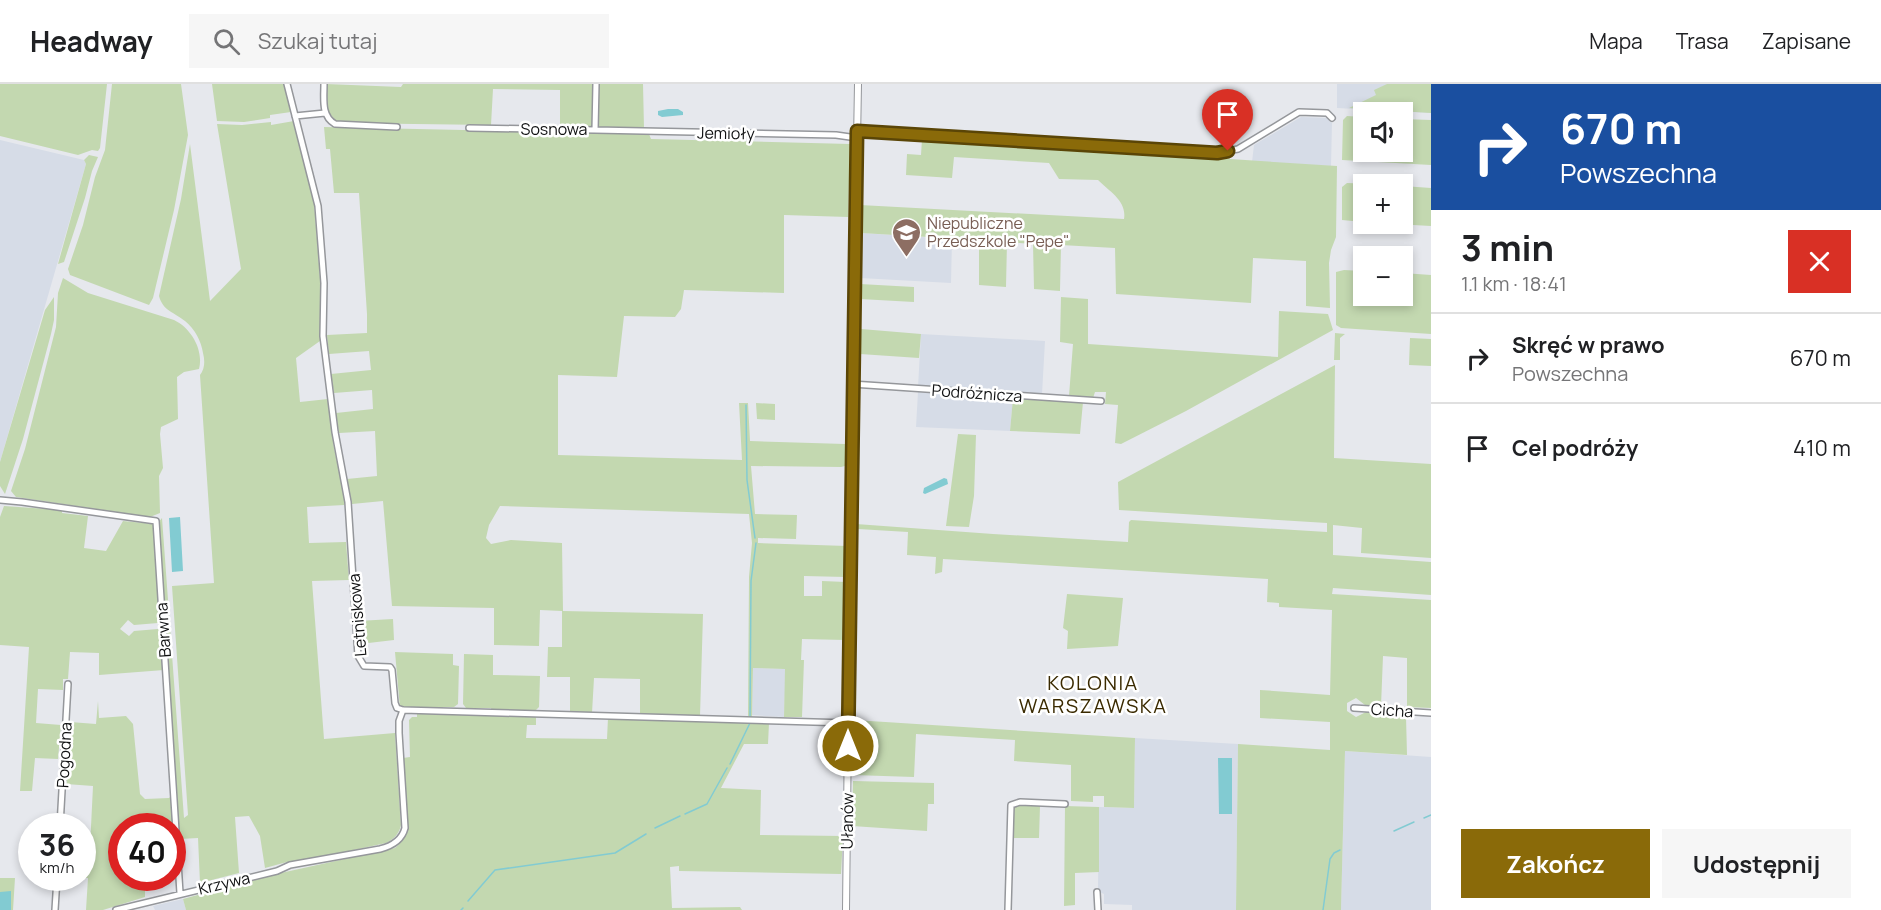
<!DOCTYPE html>
<html lang="pl">
<meta charset="utf-8">
<style>
body{margin:0;font-family:Manrope,sans-serif;background:#f6f6f6;color:#202124;height:100vh;display:flex;flex-direction:column;font-size:22px;white-space:nowrap}
*{box-sizing:border-box;margin:0}
p{font-size:20px;color:#757577}
.icon{flex:none;width:33px;height:33px;fill:none;stroke:currentColor;stroke-width:2;stroke-linecap:round;stroke-linejoin:round}
.map{position:relative;flex:1;overflow:hidden}
.side{display:flex;flex-direction:column;background:#fff;width:450px}
.side>*{flex:none}
.hud{background:#1a4fa0;color:#fff;overflow:hidden}
.buttons{position:absolute;left:1353px;top:18px;display:grid;gap:12px}
.buttons a{display:grid;place-items:center;width:60px;height:60px;border-radius:0px;background:#fff;box-shadow:0 3px 9px #0003;font-size:30px}
.speed{position:absolute;left:18px;top:729px;display:flex;gap:12px;font-size:30px;font-weight:700;text-align:center}
.speed>*{display:grid;place-content:center;width:78px;height:78px;border-radius:50%;background:#fff;box-shadow:0 3px 9px #0003;line-height:1}
.speed small{font-size:15px;font-weight:400}
.speed .limit{border:9px solid #d22;background:#fff;color:#111}
.pin{position:absolute;display:grid;place-items:center;width:51px;height:51px;color:#fff;margin:-62px -26px;border-radius:50% 50% 50% 0;rotate:-45deg;box-shadow:0 0 6px #0007}
.pin .icon{rotate:45deg}
.me{position:absolute;width:66px;margin:-33px;rotate:0deg;stroke-linejoin:round;filter:drop-shadow(0 0 4px #0008)}
.turn{display:flex;align-items:center;gap:21px;height:126px;padding:0 30px;font-size:27px}
.turn .icon{width:78px;height:78px;stroke-width:2.5}
.turn b{display:block;font-size:42px;line-height:51px}
.round{display:grid;place-items:center;flex:none;width:63px;height:63px;border-radius:0px;background:#f6f6f6}
.headline{display:flex;align-items:center;justify-content:space-between;height:102px;padding:0 30px}
h1{font-size:36px;font-weight:700;line-height:45px}
.primary-button{display:flex;gap:12px;margin-top:auto;padding:12px 30px}
.primary-button a{flex:1;height:69px;border-radius:0px;background:#8a6a09;color:#fff;font-size:24px;font-weight:700;line-height:69px;text-align:center}
.primary-button a+a{background:#f6f6f6;color:#202124}
ul{padding:0;list-style:none}
li{display:flex;align-items:center;gap:18px;height:90px;padding:0 30px;border-top:2px solid #e0e0e0}
li div{flex:1}
li b{display:block;font-size:22px}
li em{font-style:normal}
header{display:flex;align-items:center;gap:36px;box-sizing:border-box;height:84px;padding:0 30px;background:#fff;border-bottom:2px solid #e0e0e0}
header strong{font-size:28px}
nav{display:flex;gap:33px;margin-inline-start:auto;font-size:21px}
.search{width:420px;height:54px;background:#f6f6f6;display:flex;align-items:center;gap:15px;box-sizing:border-box;padding:0 21px;border-radius:0px;color:#757577;font-size:22px}
main{display:flex;flex:1;min-height:0}
.map>svg:first-child{display:block}
.built{fill:#d6dce7}
.green{fill:#c3d8b0}
.water{fill:#82cbd2}
.lines{fill:none;stroke-linecap:round;stroke-linejoin:round}
.stream{stroke:#82cbd2;stroke-width:1.5}
.minor-casing{stroke:#95979b;stroke-width:8}
.tertiary-casing{stroke:#95979b;stroke-width:8}
.minor{stroke:#fff;stroke-width:5}
.tertiary{stroke:#fff;stroke-width:6}
.route-casing{stroke:#5a4506;stroke-width:15}
.route{stroke:#8a6a09;stroke-width:10}
.labels{text-anchor:middle;dominant-baseline:central;stroke-width:5;stroke-linejoin:round;paint-order:stroke}
.street-label{font-size:16px;fill:#101112;stroke:#fff}
.education-label{font-size:16px;fill:#785e54;stroke:#fff;text-anchor:start}
.quarter-label{font-size:20px;letter-spacing:1.5px;fill:#3a2a00;stroke:#fff}
</style>
<header>
<strong>Headway</strong>
<div class="search"><svg class="icon" aria-label="search" viewBox="0 0 24 24"><circle cx="10" cy="10" r="6"/><path d="M15 15l6 6"/></svg>Szukaj tutaj</div>
<nav><a>Mapa</a><a>Trasa</a><a>Zapisane</a></nav>
</header>
<main>
<div class="map">
<svg width="1431" height="826" viewBox="0 0 1431 826">
<rect width="100%" height="100%" fill="#e6e8ed"/>
<!-- built -->
<path class="built" d="M1337,0h94v29l-94,-5z
M1301,33l26,1 5,5 -1,43 -79,-4 2,-17z
M0,56l84,20 2,4 -86,298z
M861,149l91,6 -1,44 -91,-5z
M921,250l124,7 -3,53 -124,-7z
M918,308l95,6 -3,33 -94,-4z
M753,584l33,1 -2,48 -32,-2z
M1135,654l103,6 -2,166h-104v-5l-28,-1v-10l-5,-2 -1,-5 1,-80 35,1z
M1345,667l86,6v153h-90z
M183,815l3,11h-31l-2,-4z"/>
<!-- green -->
<path class="green" d="M0,0h107l-7,64 -2,3 -6,-1 -14,5 -78,-19z
M112,0h69l7,51 -14,75 -21,88 -4,7 -79,-30 -2,-6 15,-44 12,-48 10,-27z
M212,0h72l7,28 -21,3v3l-26,4 -27,-1z
M326,0l75,3 2,-3h191l-1,44 -33,-1v-37l-67,-1 -2,36 -153,-2 -10,-11z
M599,0h44l1,44h-45z
M1387,0h44v29l-82,-5 27,-13 -2,-5z
M1347,32l16,1 1,35h38l1,-33 28,1v45l-89,-5 1,-40z
M294,37l20,81 7,88 -1,51 -24,17 4,44 28,-3 6,49 11,52 -1,5 -37,2 2,36 37,-1 3,38 -37,1 12,158 71,-6 6,92c-2,9 -7,14 -15,18l-55,12 -44,7 -22,6 -5,-32 -11,-20 -14,1 4,56 -39,10 -2,-45 -18,1 -22,-316 4,-5 22,300 4,-3 -16,-229 42,-3 -14,-208c5,-7 5,-14 3,-22 -2,-12 -8,-24 -18,-32 -11,-9 -22,-10 -26,-25l22,-97 9,-55 20,157 31,-32 -24,-145 25,1 29,-3v3z
M324,43l325,7 2,5 199,5 -2,73 -64,-2v78l-100,-3 -3,19 -6,8 -51,-1 -7,61 -59,-2v80l184,5 -3,-57h9l2,38 95,3v22l-4,1 -90,-1 4,48 42,1 -1,24 -38,-1v5l89,3 -1,31 -42,-1v20h18v-15l24,1 -1,58 -43,-1 -1,21h3l-2,57h-18l1,-48 -32,-1 -1,50h-4l1,-141 3,-34 -3,-29 -249,-8 -11,19 -3,13 5,6 20,-4 51,3 1,68 140,3 -3,102 -60,-2v-35l-46,-1 -2,35h-22v-36h-23l1,-30h14v-36l-22,-1 -1,36 -45,-1v-37l-102,-2 -9,-105 -31,3 -5,-25 30,-3 -2,-45 -36,2 -3,-20 37,-4 -1,-19 -38,3 -3,-19 40,-4 -2,-19 -40,3 -2,-19 40,-2v-19l-8,-121h-25l-4,-44h-4z
M922,55l415,27 -1,71 -5,13 -2,13 1,45 -24,-2v-45l-53,-3 -2,45 -135,-9 -1,-46 -54,-3 -1,46 -26,-2 -1,-45 -26,-2 -1,45 -27,-2v-45l-118,-7 -1,-28 264,14c3,-18 -14,-27 -26,-39l-39,-1 -10,-16 -95,-6 -2,21 -46,-3 1,-21 14,1z
M89,71l9,2 -6,14 -7,27 -21,64 -6,2 28,-100 -2,-4z
M1347,99l27,1h-10l-1,38 -21,-2v-33z
M1403,102l28,2v38l-36,-2h7z
M1344,186l19,1 1,25h38l1,-23 28,2v59l-90,-6 -5,-3v-53z
M63,194l25,15 86,27c17,8 30,30 25,49l-15,3 -7,5 1,42 -17,8 -1,7 3,34 -4,8 1,37 -10,4 -134,-20 -5,-6 14,-42 31,-122 2,-34z
M860,200l54,3v15l-54,-3z
M54,213v23l-3,14 -28,105 -18,55 -5,-8v-24l45,-152z
M1061,213l27,2v45l190,13 1,-46 49,3 5,16 -147,81 -65,33 -6,-1 3,-38 -13,-1 1,-12h-11l-2,6 -24,-2 4,-52 -13,-2z
M861,245l60,5 -2,24 -59,-4z
M1335,249l10,1 -5,4v22h-6z
M1410,254l21,1v27l-22,-1z
M1335,281l-1,93 97,6v94l-70,-5 1,-25 -29,-3v30l98,7v33l-98,-7 -1,6 99,6v108l-24,-1v-49l-24,-2 -2,50 -16,-1 -9,-7 -9,5v8l9,6 10,-5 40,4 1,39 -62,-4 -4,159h-105l2,-166 92,6v-28l-70,-4v-28l70,5 2,-85 -53,-3v-4l-12,-1 1,-23 -325,-20 -1,13 -7,2 1,-17 -29,-2 1,-23 -50,-3 -1,1 -1,-6 137,10 135,8 1,-20 2,-2 196,12v-9l-208,-13 -1,-28z
M1013,314l70,4 -3,32 -70,-3z
M756,319l19,1v16l-18,-1z
M958,350l18,1 -2,61 -5,31 -23,-1z
M4,422l58,4v3l26,3 -4,32 22,3 17,-30 31,3 6,96 -2,3 -24,2 -6,-5 -8,9 9,7 5,-5 24,-2 3,3 3,38 -65,5v-22l-29,-1 -2,27h-5v11l-25,-1 -2,34 25,2 -3,34 -23,-1 -3,33h-12l9,-144 -29,-2v-128z
M1067,510l56,4 -5,48 -51,3 1,-18 -5,-3z
M393,535l1,21 -34,4 -2,-23z
M395,568l58,2v11l6,1 -1,38 -4,3h-11l-1,2 -42,-1z
M464,570l29,1v20l47,1 -1,31 -4,4h-43l-1,-3h-25l-3,-4z
M98,617l1,17 27,-2 7,8 7,70 5,5 24,-1 3,-3c2,17 2,35 1,51l-1,-20h-50v52h23v19l-42,13h-17l2,-32h-13h7l1,-31h7l3,-61 -27,-2 4,-62 26,2z
M417,628l119,4v9h-9l-1,13 81,1 1,-21 161,5 -1,21h-24l-23,44 40,2 -1,45 83,1 -2,38 -162,-3v-5l-9,1 2,41 68,-1 2,3h-556l-3,-11 84,-23 128,-28 7,-7 6,-10 -5,-73 7,-1 -1,-37 3,-3h5z
M854,636l281,18 -1,70 -30,-1v-11h-11v6l-22,-1v-36l-57,-4 1,-21 -99,-6 -2,43 -61,-2z
M853,697l81,2v21h-6l-1,27 -75,-5z
M1016,721l24,1 -1,32h-26v-30z
M1065,722l34,1v65l-24,1v32l-11,1z
M0,794h15l-2,32h-13z"/>
<!-- water -->
<path class="water" d="M668,25h10l5,3v3l-21,2 -4,-2v-4z
M944,394l3,1 1,5 -23,10 -2,-1 1,-5z
M180,433l3,54 -11,1 -3,-54z
M1218,674h14v56h-13z
M11,807v19h-11v-18z"/>
<g class="lines">
<!-- stream -->
<path class="stream" d="M746,321l1,75 8,58
M750,634l1,-137 5,-38
M730,680l20,-41
M685,730l22,-10 20,-36
M1424,734l7,-3
M655,744l25,-12
M1394,747l20,-9
M468,817l27,-31 120,-17 31,-19
M461,826l2,-2
M1323,826l7,-51 4,-6 6,-3"/>
<defs>
<path id="minor" d="M287,0l31,122 6,77 -1,53 12,96 13,70 10,154 6,10 26,1 2,3 3,33 2,5 6,2 445,13
M324,0c0,15 -3,32 11,40l62,3
M295,32l30,-3
M469,44l126,2 1,-46
M595,46l241,5 21,3
M857,47l360,22 21,-4 61,-37 28,1 5,5
M852,300l249,17
M0,416l22,2 134,19 24,372
M1354,624l77,5
M60,742l8,-142
M1097,808l1,18
M55,826l2,-32
M116,826l161,-39 13,-6 90,-16c12,-3 22,-9 25,-21l-6,-95v-12l4,-11
M1008,826l3,-105 9,-3 45,2"/>
<path id="tertiary" d="M846,826l4,-367 8,-459"/>
</defs>
<!-- minor casing -->
<use href="#minor" class="minor-casing"/>
<!-- tertiary casing -->
<use href="#tertiary" class="tertiary-casing"/>
<!-- minor -->
<use href="#minor" class="minor"/>
<!-- tertiary -->
<use href="#tertiary" class="tertiary"/>
</g>
<g class="lines">
<defs>
<path id="route" d="M848,662l9,-615 360,22 11,-2"/>
</defs>
<!-- route casing -->
<use href="#route" class="route-casing"/>
<!-- route -->
<use href="#route" class="route"/>
</g>
<!-- icons -->
<defs>
<symbol id="school-pin" viewBox="-11 -11 22 30"><path d="M0 17L-7.5 6A9.5 9.5 0 1 1 7.5 6Z" fill="#8d6e63" stroke="#fff"/><path d="M0-5L7-2L0 1L-7-2ZM-4 1L0 2.5L4 1V4Q0 6-4 4Z" fill="#fff"/></symbol>
</defs>
<g fill-rule="evenodd">
<use href="#school-pin" x="890" y="132" width="33" height="45"/>
</g>
<g class="labels">
<!-- street labels -->
<g class="street-label">
<text x="554" y="45">Sosnowa</text>
<text transform="translate(726 49) rotate(1)">Jemioły</text>
<text transform="translate(977 309) rotate(4)">Podróżnicza</text>
<text transform="translate(357 531) rotate(-95)">Letniskowa</text>
<text transform="translate(163 546) rotate(-94)">Barwna</text>
<text transform="translate(1392 626) rotate(4)">Cicha</text>
<text transform="translate(64 671) rotate(-87)">Pogodna</text>
<text transform="translate(847 737) rotate(-89)">Ułanów</text>
<text transform="translate(224 799) rotate(-13)">Krzywa</text>
</g>
<!-- education labels -->
<g class="education-label">
<text x="927" y="139">Niepubliczne<tspan x="927" dy="18">Przedszkole "Pepe"</tspan></text>
</g>
<!-- quarter labels -->
<g class="quarter-label">
<text x="1093" y="598">KOLONIA<tspan x="1093" dy="23">WARSZAWSKA</tspan></text>
</g>
</g>
</svg>
<div class="buttons">
<a><svg class="icon" aria-label="sound" viewBox="0 0 24 24"><path d="M4 9h4l5-4v14l-5-4H4zM17 9q2 3 0 6"/></svg></a>
<a>+</a>
<a>−</a>
</div>
<div class="speed"><div>36<small>km/h</small></div><div class="limit">40</div></div>
<div class="pin" style="left:1228px;top:67px;background:#d93025"><svg class="icon" aria-label="arrive" viewBox="0 0 24 24"><path d="M6 21V4h12l-3 4 3 4H6"/></svg></div>
<svg class="me" style="left:848px;top:662px" viewBox="-20 -20 40 40"><circle r="17" fill="#8a6a09" stroke="#fff" stroke-width="3"/><path d="M0-11L8 9 0 5-8 9z" fill="#fff"/></svg>
</div>
<section class="side">
<div class="hud">
<div class="turn"><svg class="icon" aria-label="right" viewBox="0 0 24 24"><path d="M7 20v-9h11M14 6l5 5-5 5"/></svg><div><b>670 m</b>Powszechna</div></div>
</div>
<div class="headline"><div><h1>3 min</h1><p>1.1 km · 18:41</p></div><a class="round" style="background:#d93025;color:#fff"><svg class="icon" aria-label="close" viewBox="0 0 24 24"><path d="M6 6l12 12M18 6L6 18"/></svg></a></div>
<ul>
<li><svg class="icon" aria-label="right" viewBox="0 0 24 24"><path d="M7 20v-9h11M14 6l5 5-5 5"/></svg><div><b>Skręć w prawo</b><p>Powszechna</p></div><em>670 m</em></li>
<li><svg class="icon" aria-label="arrive" viewBox="0 0 24 24"><path d="M6 21V4h12l-3 4 3 4H6"/></svg><div><b>Cel podróży</b></div><em>410 m</em></li>
</ul>
<div class="primary-button"><a>Zakończ</a><a>Udostępnij</a></div>
</section>
</main>
